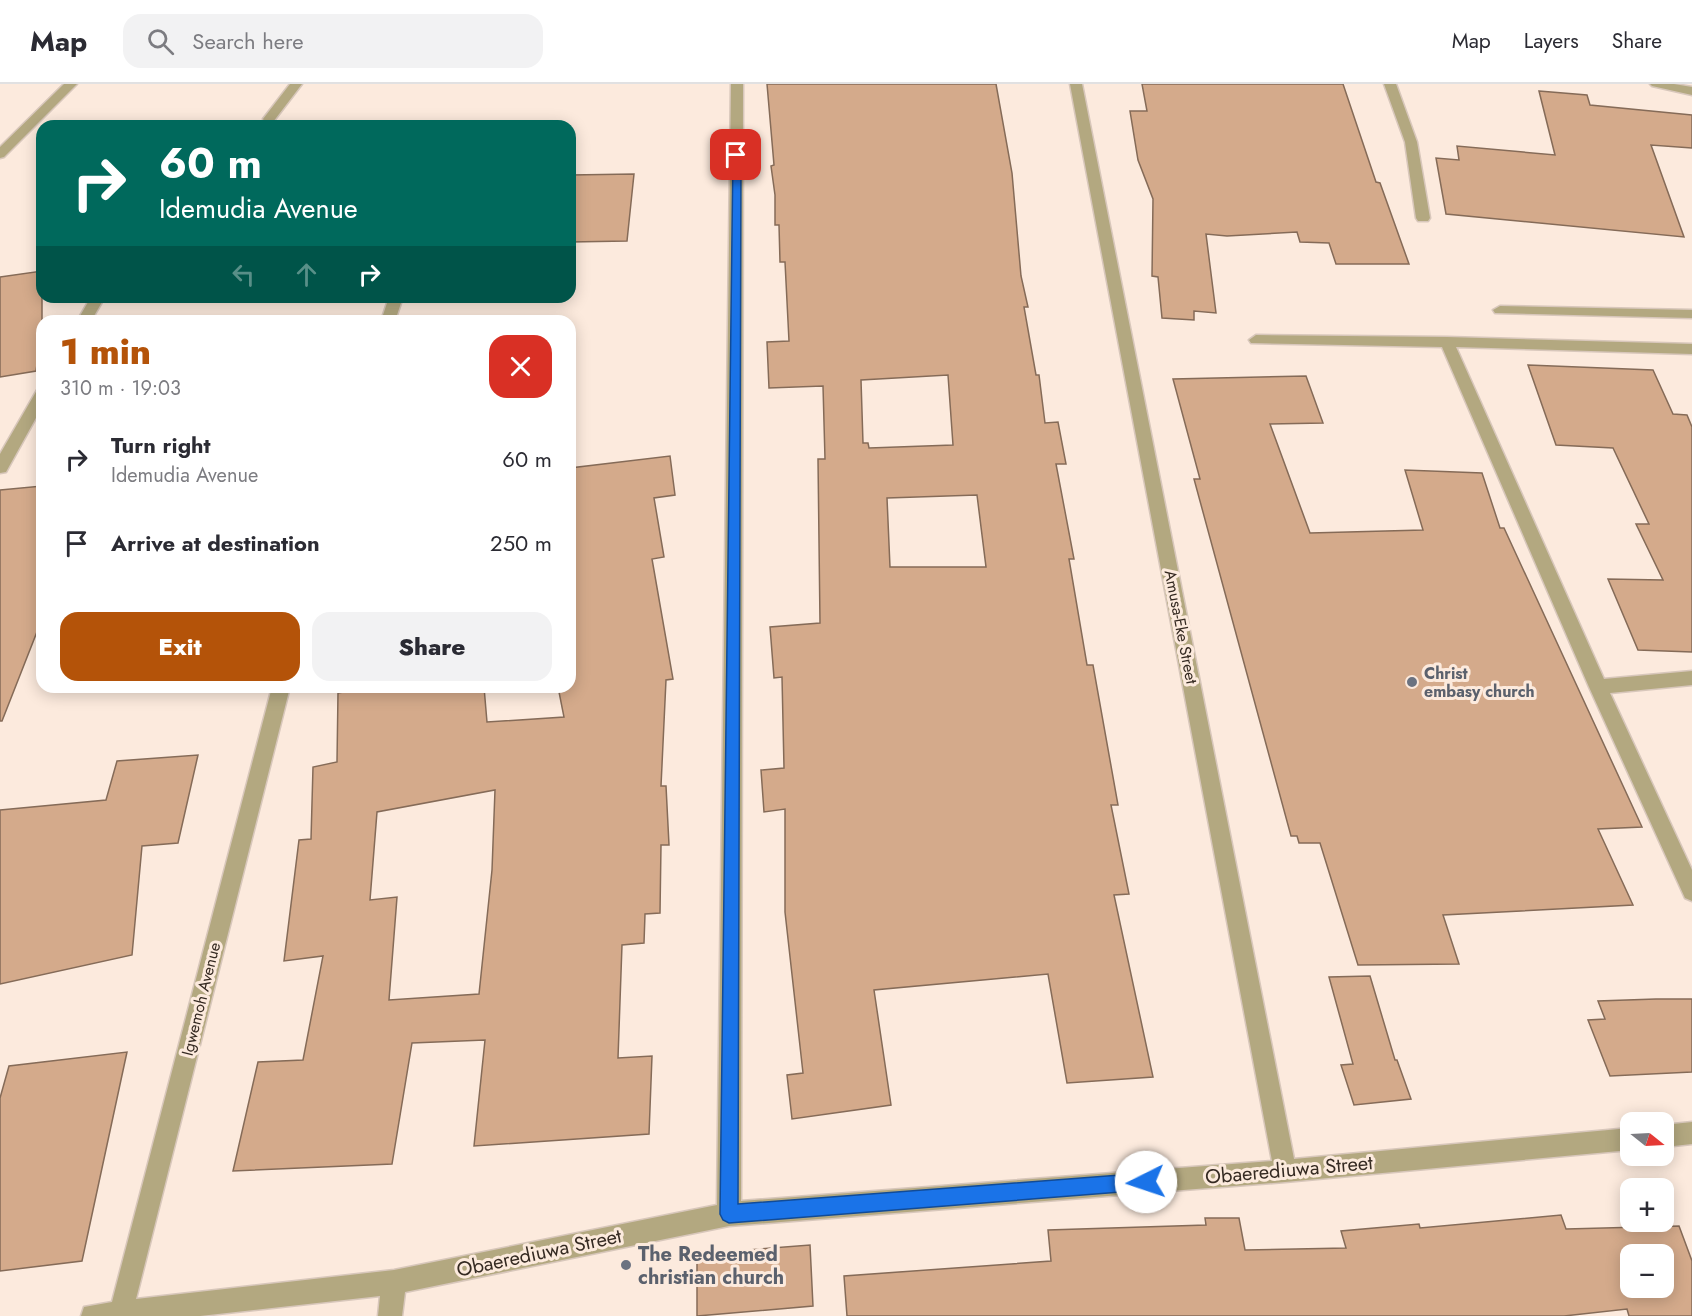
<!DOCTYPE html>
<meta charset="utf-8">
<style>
body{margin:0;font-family:Jost,sans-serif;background:#f2f2f3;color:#2b2b33;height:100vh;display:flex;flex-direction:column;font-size:22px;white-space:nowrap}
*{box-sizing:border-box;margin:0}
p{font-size:20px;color:#7c7c81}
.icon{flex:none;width:33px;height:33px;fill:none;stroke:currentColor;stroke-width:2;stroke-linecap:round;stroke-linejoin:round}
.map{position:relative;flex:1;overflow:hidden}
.sheet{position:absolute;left:36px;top:231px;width:540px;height:378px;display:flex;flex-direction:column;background:#fff;border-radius:18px;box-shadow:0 3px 15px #0003}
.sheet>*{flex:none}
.hud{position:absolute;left:36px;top:36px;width:540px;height:183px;border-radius:18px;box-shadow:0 3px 15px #0003;background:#00695c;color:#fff;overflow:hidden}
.needle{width:39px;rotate:108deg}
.fabs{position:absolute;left:1620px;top:1028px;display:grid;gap:12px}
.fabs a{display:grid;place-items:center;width:54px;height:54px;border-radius:12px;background:#fff;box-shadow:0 3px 15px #0003;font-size:30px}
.pin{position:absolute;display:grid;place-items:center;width:51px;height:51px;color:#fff;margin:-26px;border-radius:12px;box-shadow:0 3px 9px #0006}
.me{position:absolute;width:66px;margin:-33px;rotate:266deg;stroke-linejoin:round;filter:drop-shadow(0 0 4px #0008)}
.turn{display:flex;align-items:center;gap:21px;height:126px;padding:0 24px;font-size:27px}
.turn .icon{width:78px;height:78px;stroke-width:2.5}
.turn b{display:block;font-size:42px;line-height:51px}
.lanes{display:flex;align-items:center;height:57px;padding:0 24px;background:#0003;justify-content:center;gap:30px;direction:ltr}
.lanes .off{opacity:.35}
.round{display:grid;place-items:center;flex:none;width:63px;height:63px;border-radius:18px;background:#f2f2f3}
.headline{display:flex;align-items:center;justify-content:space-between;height:102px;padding:0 24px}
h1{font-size:36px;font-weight:800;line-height:45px;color:#b45309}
.button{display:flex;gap:12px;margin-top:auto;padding:12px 24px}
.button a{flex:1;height:69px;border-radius:18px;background:#b45309;color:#fff;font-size:24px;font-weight:800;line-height:69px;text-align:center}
.button a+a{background:#f2f2f3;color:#2b2b33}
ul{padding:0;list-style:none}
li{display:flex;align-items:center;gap:18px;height:84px;padding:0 24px}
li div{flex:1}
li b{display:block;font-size:22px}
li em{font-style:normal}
header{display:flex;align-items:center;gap:36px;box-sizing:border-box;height:84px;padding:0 30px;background:#fff;border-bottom:2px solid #e1e1e2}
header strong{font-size:28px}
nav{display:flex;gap:33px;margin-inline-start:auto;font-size:21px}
.search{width:420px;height:54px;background:#f2f2f3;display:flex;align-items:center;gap:15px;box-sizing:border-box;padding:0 21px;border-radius:18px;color:#7c7c81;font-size:22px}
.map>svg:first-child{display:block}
.building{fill:#d4aa8b;stroke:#856b58;stroke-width:1.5;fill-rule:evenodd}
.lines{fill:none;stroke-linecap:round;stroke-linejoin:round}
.minor-casing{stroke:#d8c7bb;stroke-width:3}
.minor{fill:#b3a880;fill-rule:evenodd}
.route{fill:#1a73e8;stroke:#114b97;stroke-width:1.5}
.worship-dot{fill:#6b7280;stroke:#fceadd;stroke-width:2}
.labels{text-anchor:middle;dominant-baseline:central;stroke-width:6;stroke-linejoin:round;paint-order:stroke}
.street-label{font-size:16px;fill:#352a22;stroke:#fceadd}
.worship-label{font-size:16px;font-weight:bold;fill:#5b616d;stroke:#fceadd;text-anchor:start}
.near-street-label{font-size:20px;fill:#352a22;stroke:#fceadd}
.near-worship-label{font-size:20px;font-weight:bold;fill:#5b616d;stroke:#fceadd;text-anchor:start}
</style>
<header>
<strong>Map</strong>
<div class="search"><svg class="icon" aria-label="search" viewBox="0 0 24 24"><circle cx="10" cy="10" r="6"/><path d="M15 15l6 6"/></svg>Search here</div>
<nav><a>Map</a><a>Layers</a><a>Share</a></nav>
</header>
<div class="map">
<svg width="1692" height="1232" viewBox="0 0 1692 1232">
<rect width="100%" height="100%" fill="#fceadd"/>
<!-- building -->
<path class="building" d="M767,0h229l16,89 9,103 7,31h-4l12,68h3l6,48 13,-1 8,42h-10l18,95h-5l18,106h6l25,140h-7l18,89 -15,1 39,182 -86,6 -19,-109 -174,16 17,115 -99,14 -5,-44 16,-2 -18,-161v-103l-21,3 -3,-42 23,-2 -2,-91 -8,1 -4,-51 50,-4 -2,-164h7l-2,-73 -54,2 -2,-46 22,-1 -4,-79h-5l-1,-37h-4v-30l-4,-29 3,-1zM948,291l5,70 -84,3 -1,-5h-5l-2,-63zM977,411l9,72h-96l-3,-69z
M1142,0h201l33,98 4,1 29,81h-73l-7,-21 -29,-1 -3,-10 -70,4 -21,-2 10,79 -22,-2v9l-32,-2 -4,-41 -6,-1 1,-77 -15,-39 -8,-49h17z
M1539,7l48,4 3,10 102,10v33l-41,-3 33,92 -238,-23 -10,-56 23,2 -2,-14 98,9z
M634,90l-7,67 -57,1v-67z
M42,187v60l-6,40 -36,6v-100z
M1528,281l125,5 20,44 14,1 5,12v225l-54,-2 -30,-71 55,1 -27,-56h13l-36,-76 -57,-3z
M1306,292l17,47 -53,1 40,109 113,-3 -18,-60 77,3 18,55h4l138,299 -44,2 35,76 -190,10 16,49 -101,1 -38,-122h-21l-2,-7h-6l-97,-357h6l-27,-100z
M670,372l5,39 -21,3 10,59 -12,2 21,120 -7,1 -5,106h5l3,59h-8l-1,68 -15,1 -1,29 -22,2 -4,113 34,-2 -3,78 -175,12 11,-106 -73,3 -20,121 -159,7 25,-109 45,-2 20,-104 -39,5 15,-121 12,-1 2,-72 24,-5 1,-69 32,-6h114l3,35 77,-5 -6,-30h12v-219zM495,706l-3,80 -13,124 -90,6 8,-103 -27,3 7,-88z
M42,402v133l-40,102h-2v-231z
M198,671l-20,88 -36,3 -10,109 -132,29v-174l106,-10 11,-39z
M1370,892l25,84h2l14,39 -57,6 -13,-40 12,-1 -24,-87z
M1656,915h36v73l-82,4 -22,-56 17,-1 -7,-18z
M127,968l-45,209 -82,10v-173l9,-32z
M1561,1131l5,14 113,-3 13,35v55h-63l-2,-7 -63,7h-717l-3,-40 207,-15 -3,-31 158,-5 -1,-7h34l6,32 101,-2 -5,-17 78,-7 1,4zM1630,1170h34v33h-34z
M810,1161l3,61 -116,10v-62z"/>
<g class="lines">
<defs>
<path id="minor" d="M64,0h13l-73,73 -4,1v-11z
M290,0h12l-29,38h-8l-2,-3z
M731,0h12l-2,1117 531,-40 -202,-1077h12l212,1075 336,-31v22l-345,32 -556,44 -324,66 -3,24h-24l2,-20 -180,20h-119l3,-9 28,-5 160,-615h18l-154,612 258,-29 323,-65z
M1384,0h12l21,58 13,76 -2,3h-10l-2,-3 -11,-76z
M1650,0h24l18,3v8l-40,-9z
M91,213h14l-14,24h-14z
M389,213h14l-8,24h-14z
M1500,222l192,4v8l-197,-5 -2,-3z
M1256,251l191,2 245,7v10l-236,-7 148,332 88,-8v14l-82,8 82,177v31l-7,-3 -96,-211 -147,-340 -191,-4 -2,-3z
M42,305v18l-36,65 -6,1v-19l37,-64z
M1692,1038v22l-28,3v-22z"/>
</defs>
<!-- minor casing -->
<use href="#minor" class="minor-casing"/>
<!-- minor -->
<use href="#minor" class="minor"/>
</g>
<!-- route -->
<path class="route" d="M733,69l8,2 -3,1049 408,-31 6,2 3,7 -3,6 -6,2 -417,33 -6,-3 -3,-6z"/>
<!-- markers -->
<g class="worship-dot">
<circle cx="1412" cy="598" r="6"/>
<circle cx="626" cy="1181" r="6"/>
</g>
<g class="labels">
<!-- street labels -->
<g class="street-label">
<text transform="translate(1181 543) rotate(79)">Amusa-Eke Street</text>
<text transform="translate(201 915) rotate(-76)">Igwemoh Avenue</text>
</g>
<!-- worship labels -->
<g class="worship-label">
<text x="1424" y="589">Christ<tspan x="1424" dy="18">embasy church</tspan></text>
</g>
<!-- near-street labels -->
<g class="near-street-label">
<text transform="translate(1289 1086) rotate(-5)">Obaerediuwa Street</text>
<text transform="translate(539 1169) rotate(-12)">Obaerediuwa Street</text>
</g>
<!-- near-worship labels -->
<g class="near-worship-label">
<text x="638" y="1170">The Redeemed<tspan x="638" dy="23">christian church</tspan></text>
</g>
</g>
</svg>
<div class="fabs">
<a><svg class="needle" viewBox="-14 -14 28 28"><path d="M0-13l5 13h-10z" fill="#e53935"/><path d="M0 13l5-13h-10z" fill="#7c7c81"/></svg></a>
<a>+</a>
<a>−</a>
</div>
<div class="pin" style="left:736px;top:71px;background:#d93025"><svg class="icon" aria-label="arrive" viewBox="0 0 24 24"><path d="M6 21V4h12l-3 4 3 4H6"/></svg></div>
<svg class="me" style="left:1146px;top:1098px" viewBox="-20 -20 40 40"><circle r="19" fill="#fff"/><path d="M0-13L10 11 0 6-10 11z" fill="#1a73e8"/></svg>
<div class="hud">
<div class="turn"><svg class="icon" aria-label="right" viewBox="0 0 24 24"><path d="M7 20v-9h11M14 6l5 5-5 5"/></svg><div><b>60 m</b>Idemudia Avenue</div></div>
<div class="lanes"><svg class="icon off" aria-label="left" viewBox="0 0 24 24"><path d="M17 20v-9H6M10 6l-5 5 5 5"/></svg><svg class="icon off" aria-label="ahead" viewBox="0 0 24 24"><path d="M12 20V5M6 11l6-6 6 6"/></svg><svg class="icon" aria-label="right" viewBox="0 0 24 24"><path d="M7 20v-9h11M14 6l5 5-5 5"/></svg></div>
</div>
<section class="sheet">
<div class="headline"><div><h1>1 min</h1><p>310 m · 19:03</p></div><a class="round" style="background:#d93025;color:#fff"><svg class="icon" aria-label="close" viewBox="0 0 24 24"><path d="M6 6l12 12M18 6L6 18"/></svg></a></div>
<ul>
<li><svg class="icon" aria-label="right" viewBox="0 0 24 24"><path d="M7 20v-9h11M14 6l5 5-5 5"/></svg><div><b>Turn right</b><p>Idemudia Avenue</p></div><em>60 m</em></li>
<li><svg class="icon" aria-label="arrive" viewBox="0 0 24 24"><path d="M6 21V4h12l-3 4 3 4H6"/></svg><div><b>Arrive at destination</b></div><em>250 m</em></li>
</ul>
<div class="button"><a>Exit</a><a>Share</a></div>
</section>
</div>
